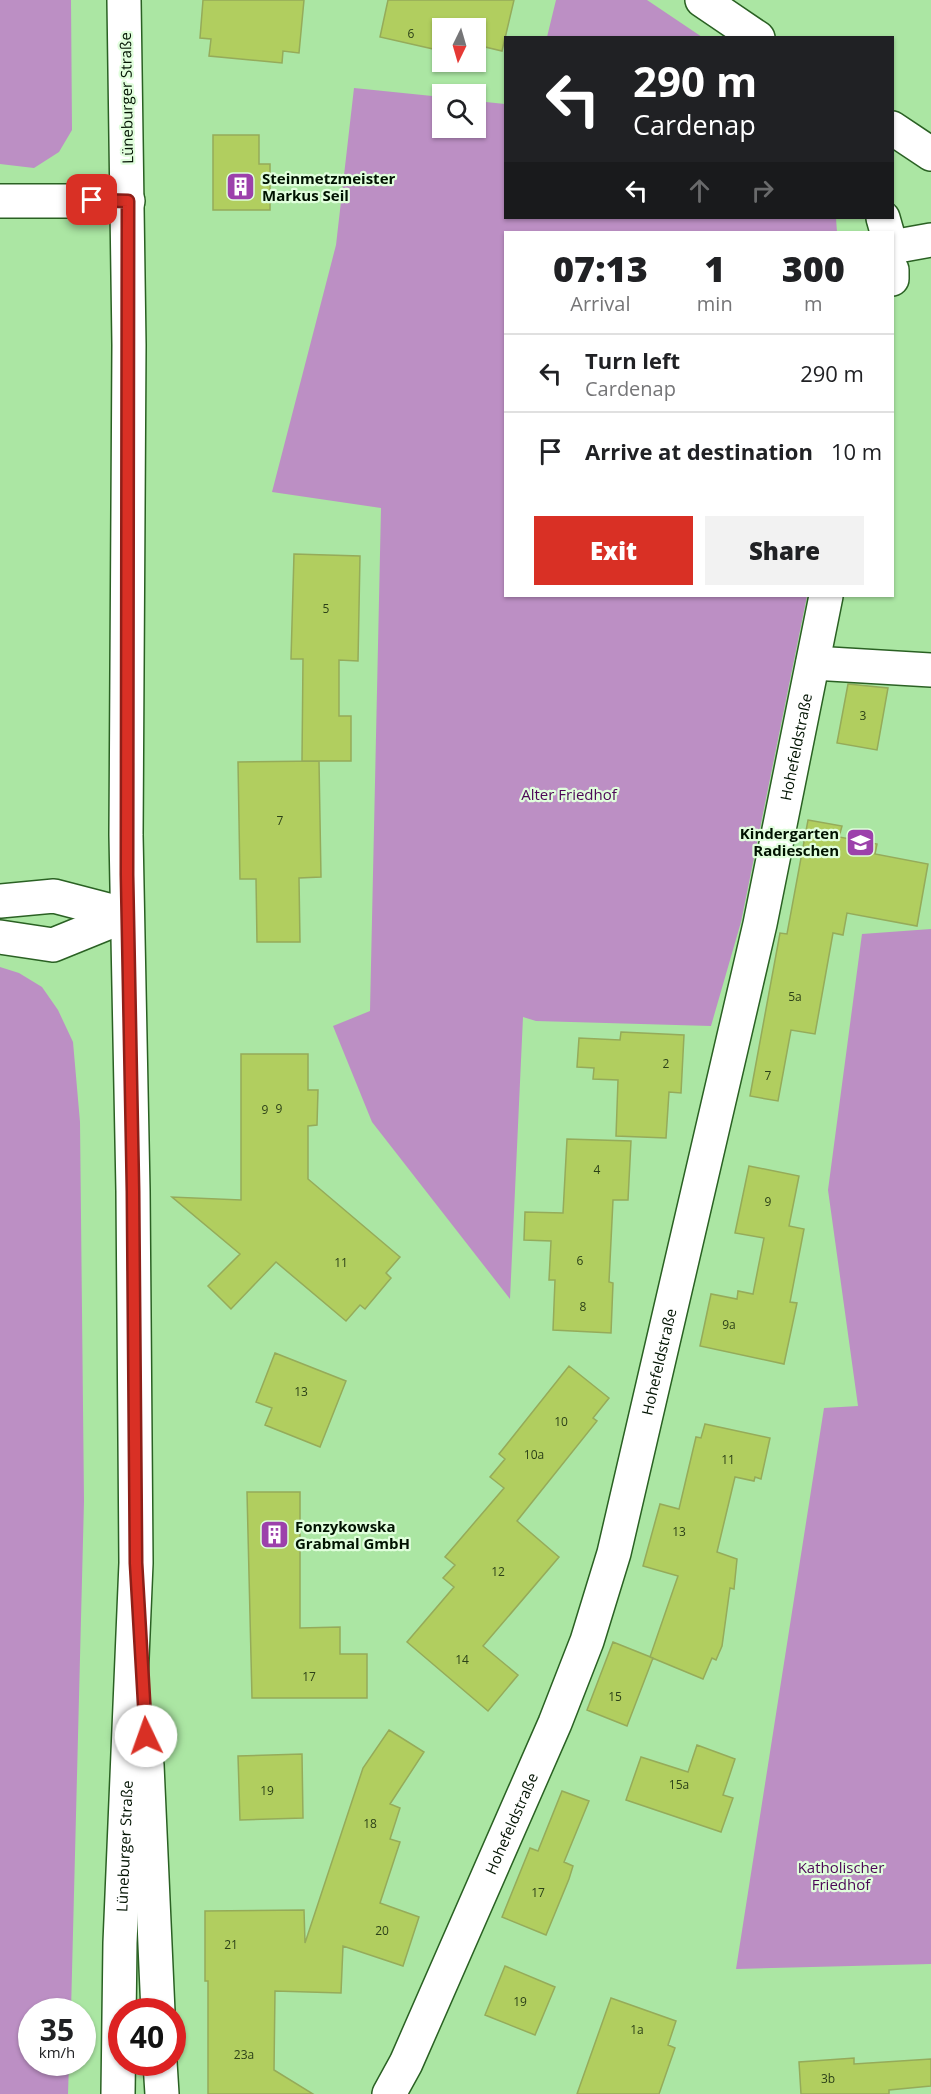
<!DOCTYPE html>
<meta charset="utf-8">
<style>
body{margin:0;font-family:"Open Sans",sans-serif;background:#f2f2f2;color:#202124;height:100vh;display:flex;flex-direction:column;font-size:22px;white-space:nowrap}
*{box-sizing:border-box;margin:0}
p{font-size:20px;color:#757577}
.icon{flex:none;width:33px;height:33px;fill:none;stroke:currentColor;stroke-width:2;stroke-linecap:round;stroke-linejoin:round}
.map{position:relative;flex:1;overflow:hidden}
.drawer{position:absolute;left:504px;top:231px;width:390px;height:366px;display:flex;flex-direction:column;background:#fff;border-radius:0px;box-shadow:0 2px 4px #0004}
.drawer>*{flex:none}
.guide{position:absolute;left:504px;top:36px;width:390px;height:183px;border-radius:0px;box-shadow:0 2px 4px #0004;background:#202124;color:#fff;overflow:hidden}
.needle{width:39px;rotate:185deg}
.controls{position:absolute;left:432px;top:18px;display:grid;gap:12px}
.controls a{display:grid;place-items:center;width:54px;height:54px;border-radius:0px;background:#fff;box-shadow:0 2px 4px #0004;font-size:30px}
.speed{position:absolute;left:18px;top:1998px;display:flex;gap:12px;font-size:30px;font-weight:700;text-align:center}
.speed>*{display:grid;place-content:center;width:78px;height:78px;border-radius:50%;background:#fff;box-shadow:0 2px 4px #0004;line-height:1}
.speed small{font-size:15px;font-weight:400}
.speed .limit{border:9px solid #d22;background:#fff;color:#111}
.pin{position:absolute;display:grid;place-items:center;width:51px;height:51px;color:#fff;margin:-26px;border-radius:12px;box-shadow:0 3px 9px #0006}
.me{position:absolute;width:66px;margin:-33px;rotate:357deg;stroke-linejoin:round;filter:drop-shadow(0 0 4px #0008)}
.turn{display:flex;align-items:center;gap:21px;height:126px;padding:0 30px;font-size:27px}
.turn .icon{width:78px;height:78px;stroke-width:2.5}
.turn b{display:block;font-size:42px;line-height:51px}
.lanes{display:flex;align-items:center;height:57px;padding:0 30px;background:#0003;justify-content:center;gap:30px;direction:ltr}
.lanes .off{opacity:.35}
.eta{display:flex;justify-content:space-evenly;align-items:center;height:102px;text-align:center}
.eta b{font-size:36px;font-weight:800;line-height:42px}
.button{display:flex;gap:12px;margin-top:auto;padding:12px 30px}
.button a{flex:1;height:69px;border-radius:0px;background:#d93025;color:#fff;font-size:24px;font-weight:800;line-height:69px;text-align:center}
.button a+a{background:#f2f2f2;color:#202124}
ul{padding:0;list-style:none}
li{display:flex;align-items:center;gap:18px;height:78px;padding:0 30px;border-top:2px solid #e0e0e0}
li div{flex:1}
li b{display:block;font-size:22px}
li em{font-style:normal}
.map>svg:first-child{display:block}
.green{fill:#bc8fc4}
.building{fill:#b1ce5f;stroke:#95ab5a;stroke-width:1.5}
.lines{fill:none;stroke-linecap:round;stroke-linejoin:round}
.minor-casing{stroke:#2a6123;stroke-width:36}
.minor{stroke:#fff;stroke-width:33}
.route-casing{stroke:#8d1f18;stroke-width:15}
.route{stroke:#d93025;stroke-width:10}
.labels{text-anchor:middle;dominant-baseline:central;stroke-width:4.5;stroke-linejoin:round;paint-order:stroke}
.number-label{font-size:12px;fill:#2c4118}
.street-label{font-size:15px;fill:#001200;stroke:#e0fedc}
.poi-label{font-size:15px;font-weight:bold;fill:#001200;stroke:#e0fedc;text-anchor:start}
.park-label{font-size:15px;fill:#4c0656;stroke:#e0fedc}
</style>
<div class="map">
<svg width="931" height="2094" viewBox="0 0 931 2094">
<rect width="100%" height="100%" fill="#abe6a3"/>
<!-- green -->
<path class="green" d="M0,0h71l1,130 -13,22 -25,16 -34,-4z
M556,0h91l55,37h-155z
M354,88l88,9v31h34v-27l29,3 1,114h330l1,14h-331v364h301l-66,326 -30,104 -175,-5 -13,-4 -13,282 -138,-177 -39,-96 37,-15 11,-503 -109,-16 64,-247z
M931,929v1035l-195,5 88,-561 34,-2 -30,-216 34,-256z
M0,967l19,6 23,14 16,23 15,32 7,80 4,379 -13,510 -39,1v50l37,1 -1,31h-68z"/>
<!-- building -->
<path class="building" d="M203,0h101l-5,53 -16,-2 -1,12 -73,-7 2,-17 -11,-1z
M388,0h126l-12,51 -17,-4 -3,12 -6,-1v-30h-34v23l-62,-14z
M213,135h46v29h11v46h-57z
M294,554l66,2 -2,105 -19,-1v56h12v45h-49l1,-102h-12z
M848,684l40,4 -11,62 -40,-7z
M319,761l2,116 -22,1 1,64h-43l-1,-63h-16l-2,-117z
M808,820l34,6 -3,11 38,7 -2,10 53,10 -11,62 -70,-13 -4,22 -10,-2 -18,101 -24,-4 -13,71 -28,-5 30,-163 7,1z
M621,1032l63,3 -3,58 -12,-1 -3,46 -50,-2 2,-56 -25,-1 1,-11 -17,-1 2,-29 41,2z
M241,1054h67v36h10l-1,35 -9,1v53l92,78 -14,16 5,5 -26,31 -5,-4 -14,16 -70,-59 -45,47 -23,-23 32,-32 -68,-57 69,3z
M567,1139l64,2 -3,59h-15l-4,82 4,1 -2,50 -58,-3 2,-50h-6l2,-39 -27,-1 1,-28 38,1z
M749,1166l50,10 -10,50 15,3 -14,73 7,1 -13,61 -84,-18 11,-52 26,5 1,-8 15,3 11,-56 -29,-5z
M275,1353l71,28 -26,66 -55,-22 7,-17 -16,-6z
M569,1366l40,32 -16,20 4,3 -80,100 42,36 -76,89 35,29 -30,36 -81,-69 47,-55 -11,-9 12,-13 -10,-8 59,-69 -14,-11 15,-18 -6,-5z
M705,1424l65,14 -9,41 -6,-2 -1,4 -19,-4 -18,75 20,7 -3,30 -4,-1 -8,58 -6,14 -4,-2 -9,21 -53,-22 28,-81 -35,-10 17,-62 19,5 17,-72 5,1z
M247,1492h53v136l40,-1v27h27v44h-115z
M613,1642l40,16 -26,68 -40,-16z
M389,1730l35,22 -34,52 10,4 -10,31 10,3 -20,61 39,14 -16,49 -60,-20 -2,47 -66,-2 -1,79 39,24h-105v-113h-3v-70l99,-1 1,33 58,-175z
M697,1745l38,14 -12,36 10,3 -12,34 -95,-32 15,-43 47,15z
M302,1754l1,64 -63,2 -2,-64z
M562,1791l27,10 -25,61 9,4 -4,13 -23,56 -44,-18 28,-69 8,3z
M505,1966l50,21 -20,48 -50,-20z
M611,1998l65,23 -8,24 7,3 -16,46h-82z
M854,2058v6l77,-5v27l-42,4v4h-88l-2,-32z"/>
<g class="lines">
<defs>
<g id="minor">
<path d="M702,0l56,38"/>
<path d="M892,128l39,26"/>
<path d="M0,201h128"/>
<path d="M883,218l4,14"/>
<path d="M892,247l39,-7"/>
<path d="M892,270v9"/>
<path d="M813,663l118,7"/>
<path d="M0,901l54,-5 73,19"/>
<path d="M0,937l53,8 74,-30"/>
<path d="M147,1765l11,247"/>
<path d="M160,2062l2,32"/>
<path id="s1" d="M118,2094l2,-151 16,-380 -3,-372 -7,-356 3,-490 -5,-345"/>
<path id="s2" d="M389,2094l17,-31 149,-340 32,-82 27,-88 146,-629 66,-328"/>
</g>
</defs>
<!-- minor casing -->
<use href="#minor" class="minor-casing"/>
<!-- minor -->
<use href="#minor" class="minor"/>
</g>
<g class="lines">
<defs>
<path id="route" d="M92,200l36,1 -1,674 6,316 3,372 10,173"/>
</defs>
<!-- route casing -->
<use href="#route" class="route-casing"/>
<!-- route -->
<use href="#route" class="route"/>
</g>
<!-- icons -->
<defs>
<symbol id="building-square" viewBox="-11 -11 22 22"><rect x="-9" y="-9" width="18" height="18" rx="4" fill="#9c41ab" stroke="#e0fedc"/><path d="M-4-6H4V6H1V3H-1V6H-4ZM-2.5-4.3h1.7v1.8h-1.7ZM.8-4.3h1.7v1.8H.8ZM-2.5-1h1.7V.8h-1.7ZM.8-1h1.7V.8H.8Z" fill="#fff"/></symbol>
<symbol id="school-square" viewBox="-11 -11 22 22"><rect x="-9" y="-9" width="18" height="18" rx="4" fill="#9c41ab" stroke="#e0fedc"/><path d="M0-5L7-2L0 1L-7-2ZM-4 1L0 2.5L4 1V4Q0 6-4 4Z" fill="#fff"/></symbol>
</defs>
<g fill-rule="evenodd">
<use href="#building-square" x="224" y="170" width="33" height="33"/>
<use href="#school-square" x="844" y="826" width="33" height="33"/>
<use href="#building-square" x="258" y="1518" width="33" height="33"/>
</g>
<g class="labels">
<!-- number labels -->
<g class="number-label">
<text x="411" y="33">6</text>
<text x="326" y="608">5</text>
<text x="863" y="715">3</text>
<text x="280" y="820">7</text>
<text x="795" y="996">5a</text>
<text x="666" y="1063">2</text>
<text x="768" y="1075">7</text>
<text x="279" y="1108">9</text>
<text x="265" y="1109">9</text>
<text x="597" y="1169">4</text>
<text x="768" y="1201">9</text>
<text x="580" y="1260">6</text>
<text x="341" y="1262">11</text>
<text x="583" y="1306">8</text>
<text x="729" y="1324">9a</text>
<text x="301" y="1391">13</text>
<text x="561" y="1421">10</text>
<text x="534" y="1454">10a</text>
<text x="728" y="1459">11</text>
<text x="679" y="1531">13</text>
<text x="498" y="1571">12</text>
<text x="462" y="1659">14</text>
<text x="309" y="1676">17</text>
<text x="615" y="1696">15</text>
<text x="679" y="1784">15a</text>
<text x="267" y="1790">19</text>
<text x="370" y="1823">18</text>
<text x="538" y="1892">17</text>
<text x="382" y="1930">20</text>
<text x="231" y="1944">21</text>
<text x="520" y="2001">19</text>
<text x="637" y="2029">1a</text>
<text x="244" y="2054">23a</text>
<text x="828" y="2078">3b</text>
</g>
<!-- street labels -->
<g class="street-label">
<text transform="translate(126 98) rotate(-91)">Lüneburger Straße</text>
<text stroke="none"><textPath href="#s2" startOffset="1413">Hohefeldstraße</textPath></text>
<text stroke="none"><textPath href="#s2" startOffset="783">Hohefeldstraße</textPath></text>
<text stroke="none"><textPath href="#s2" startOffset="297">Hohefeldstraße</textPath></text>
<text stroke="none"><textPath href="#s1" startOffset="248">Lüneburger Straße</textPath></text>
</g>
<!-- poi labels -->
<g class="poi-label">
<text x="262" y="178">Steinmetzmeister<tspan x="262" dy="17">Markus Seil</tspan></text>
<text x="839" y="833" text-anchor="end">Kindergarten<tspan x="839" dy="17">Radieschen</tspan></text>
<text x="295" y="1526">Fonzykowska<tspan x="295" dy="17">Grabmal GmbH</tspan></text>
</g>
<!-- park labels -->
<g class="park-label">
<text x="569" y="794">Alter Friedhof</text>
<text x="841" y="1867">Katholischer<tspan x="841" dy="17">Friedhof</tspan></text>
</g>
</g>
</svg>
<div class="controls">
<a><svg class="needle" viewBox="-14 -14 28 28"><path d="M0-13l5 13h-10z" fill="#e53935"/><path d="M0 13l5-13h-10z" fill="#757577"/></svg></a>
<a><svg class="icon" aria-label="search" viewBox="0 0 24 24"><circle cx="10" cy="10" r="6"/><path d="M15 15l6 6"/></svg></a>
</div>
<div class="speed"><div>35<small>km/h</small></div><div class="limit">40</div></div>
<div class="pin" style="left:92px;top:200px;background:#d93025"><svg class="icon" aria-label="arrive" viewBox="0 0 24 24"><path d="M6 21V4h12l-3 4 3 4H6"/></svg></div>
<svg class="me" style="left:146px;top:1736px" viewBox="-20 -20 40 40"><circle r="19" fill="#fff"/><path d="M0-13L10 11 0 6-10 11z" fill="#d93025"/></svg>
<div class="guide">
<div class="turn"><svg class="icon" aria-label="left" viewBox="0 0 24 24"><path d="M17 20v-9H6M10 6l-5 5 5 5"/></svg><div><b>290 m</b>Cardenap</div></div>
<div class="lanes"><svg class="icon" aria-label="left" viewBox="0 0 24 24"><path d="M17 20v-9H6M10 6l-5 5 5 5"/></svg><svg class="icon off" aria-label="ahead" viewBox="0 0 24 24"><path d="M12 20V5M6 11l6-6 6 6"/></svg><svg class="icon off" aria-label="right" viewBox="0 0 24 24"><path d="M7 20v-9h11M14 6l5 5-5 5"/></svg></div>
</div>
<section class="drawer">
<div class="eta">
<div><b>07:13</b><p>Arrival</p></div>
<div><b>1</b><p>min</p></div>
<div><b>300</b><p>m</p></div>
</div>
<ul>
<li><svg class="icon" aria-label="left" viewBox="0 0 24 24"><path d="M17 20v-9H6M10 6l-5 5 5 5"/></svg><div><b>Turn left</b><p>Cardenap</p></div><em>290 m</em></li>
<li><svg class="icon" aria-label="arrive" viewBox="0 0 24 24"><path d="M6 21V4h12l-3 4 3 4H6"/></svg><div><b>Arrive at destination</b></div><em>10 m</em></li>
</ul>
<div class="button"><a>Exit</a><a>Share</a></div>
</section>
</div>
